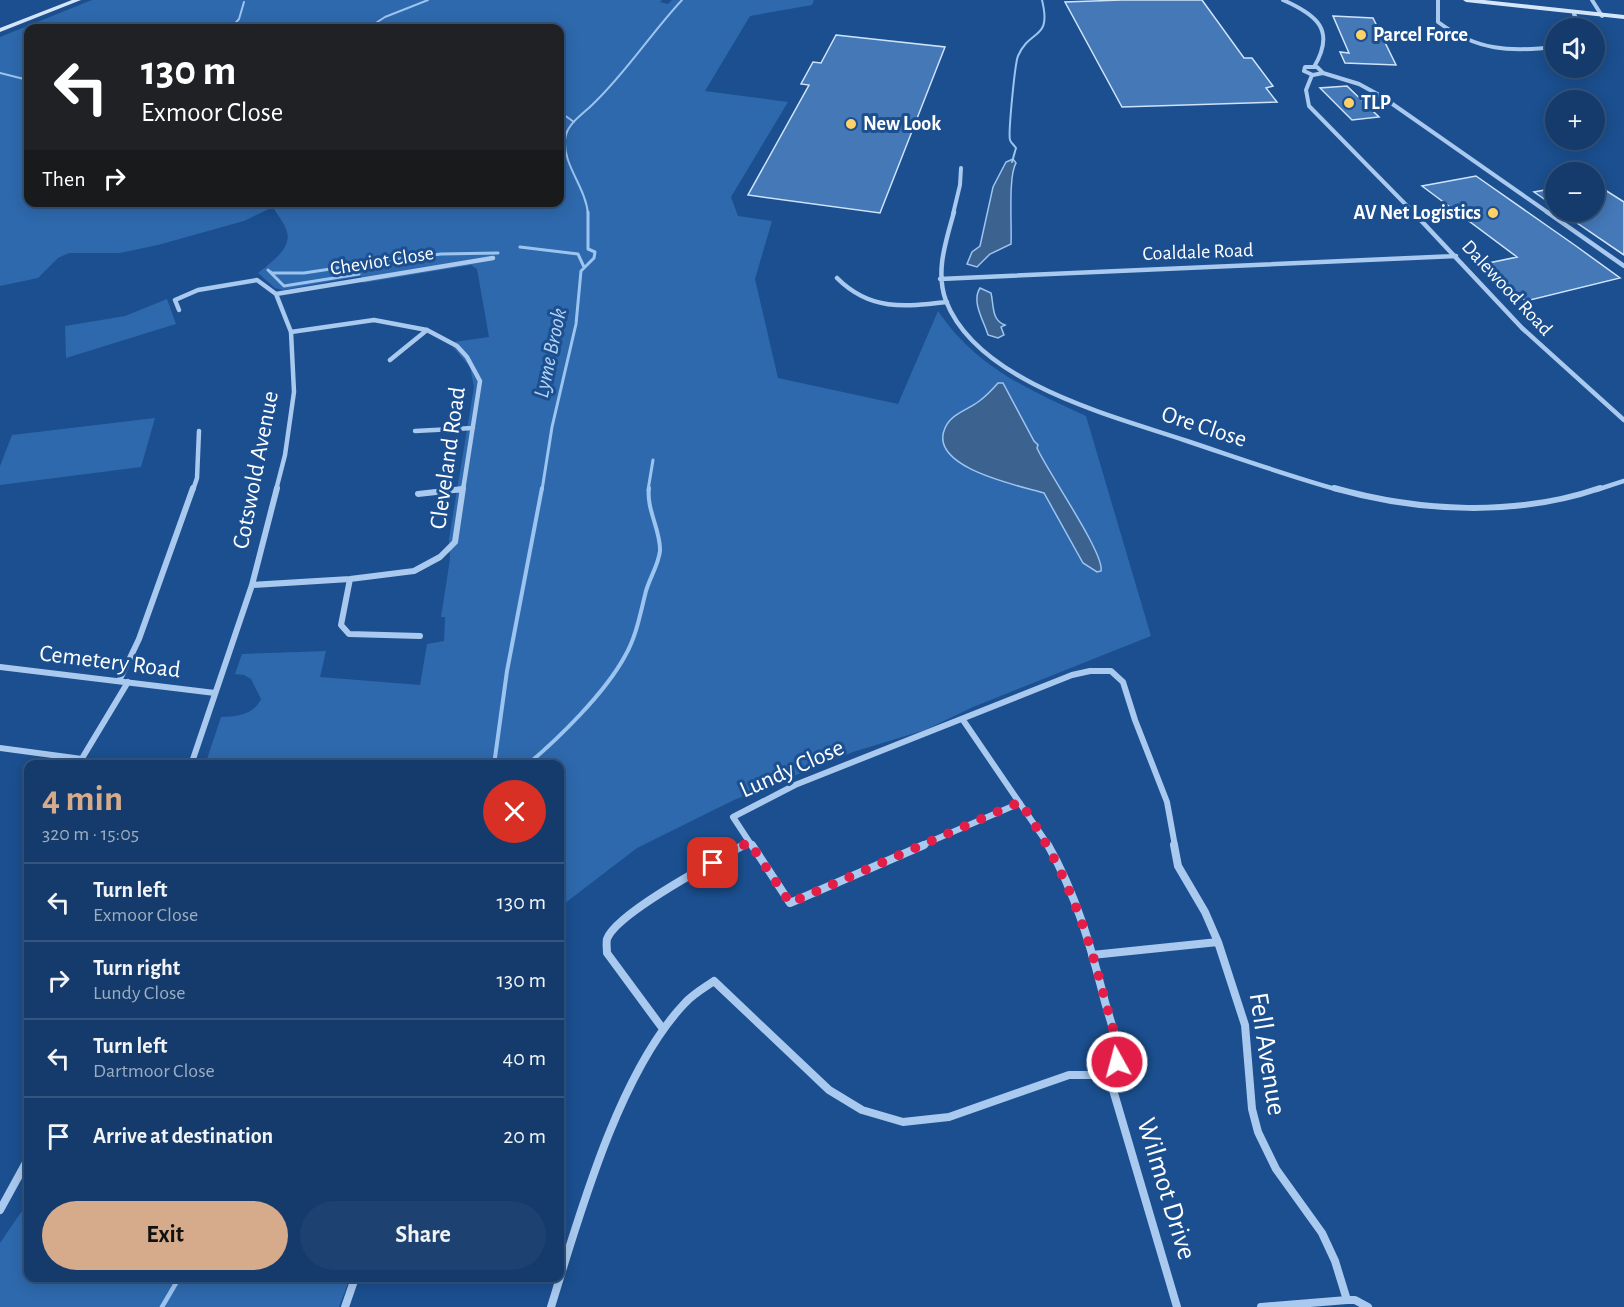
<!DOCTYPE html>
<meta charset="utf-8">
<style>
body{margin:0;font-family:"Alegreya Sans",sans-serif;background:#1d4271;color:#f1f3f6;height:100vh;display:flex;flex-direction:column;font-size:22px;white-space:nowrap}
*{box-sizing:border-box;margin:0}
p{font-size:20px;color:#9dadc1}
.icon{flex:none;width:33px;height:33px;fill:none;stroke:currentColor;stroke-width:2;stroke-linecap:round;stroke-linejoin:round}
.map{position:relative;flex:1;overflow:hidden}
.sheet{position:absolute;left:24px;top:760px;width:540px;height:522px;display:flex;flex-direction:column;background:#143b6b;border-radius:12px;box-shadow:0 3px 15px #0003,0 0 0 2px #33557e}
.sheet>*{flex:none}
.banner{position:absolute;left:24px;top:24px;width:540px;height:183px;border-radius:12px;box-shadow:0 3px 15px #0003,0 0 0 2px #33557e;background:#202124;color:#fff;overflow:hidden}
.buttons{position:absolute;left:1545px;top:18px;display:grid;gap:12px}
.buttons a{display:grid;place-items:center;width:60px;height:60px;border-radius:50%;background:#143b6b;box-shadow:0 3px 15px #0003,0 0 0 2px #33557e;font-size:30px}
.pin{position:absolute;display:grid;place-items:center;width:51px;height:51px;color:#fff;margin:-26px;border-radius:12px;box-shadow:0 3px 9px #0006}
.me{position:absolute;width:66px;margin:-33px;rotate:353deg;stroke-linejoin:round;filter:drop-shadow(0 0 4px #0008)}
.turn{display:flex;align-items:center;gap:21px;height:126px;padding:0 18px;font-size:27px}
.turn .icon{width:78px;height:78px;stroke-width:2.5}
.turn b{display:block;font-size:42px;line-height:51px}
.then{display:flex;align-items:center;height:57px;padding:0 18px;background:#0003;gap:12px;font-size:22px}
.round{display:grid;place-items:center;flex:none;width:63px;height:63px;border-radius:32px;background:#1d4271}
.summary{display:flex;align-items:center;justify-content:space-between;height:102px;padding:0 18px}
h1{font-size:36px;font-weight:700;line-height:45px;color:#d6ab8b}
.primary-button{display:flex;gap:12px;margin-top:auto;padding:12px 18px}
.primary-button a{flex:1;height:69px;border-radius:36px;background:#d6ab8b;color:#111;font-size:24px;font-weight:700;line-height:69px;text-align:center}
.primary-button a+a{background:#1d4271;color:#f1f3f6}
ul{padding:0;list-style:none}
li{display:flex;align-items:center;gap:18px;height:78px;padding:0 18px;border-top:2px solid #33557e}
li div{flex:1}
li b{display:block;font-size:22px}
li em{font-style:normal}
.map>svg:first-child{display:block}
.green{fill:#2e69ad;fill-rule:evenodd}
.water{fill:#3c6290;stroke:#9cc4f0;stroke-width:1.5}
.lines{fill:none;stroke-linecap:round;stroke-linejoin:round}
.stream-far3{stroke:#9cc4f0;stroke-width:2}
.stream-far2{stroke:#9cc4f0;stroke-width:3}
.stream-far1{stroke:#9cc4f0;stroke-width:4}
.stream{stroke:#9cc4f0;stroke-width:4.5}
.building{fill:#4478b7;stroke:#cfe3fa;stroke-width:1.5}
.street-far3{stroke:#a9c9ee;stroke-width:4}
.street-far2{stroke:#a9c9ee;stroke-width:4.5}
.street-far1{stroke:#a9c9ee;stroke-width:6}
.street{stroke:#a9c9ee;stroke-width:8}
.secondary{fill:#d6e6fa;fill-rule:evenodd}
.route{stroke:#e11d48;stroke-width:10;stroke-dasharray:0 18}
.poi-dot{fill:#ffd166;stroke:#1b4f8f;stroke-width:2}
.labels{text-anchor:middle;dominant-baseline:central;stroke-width:6;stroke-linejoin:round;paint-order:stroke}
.far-poi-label{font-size:20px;font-weight:bold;fill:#fff;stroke:#1b4f8f;text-anchor:start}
.far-street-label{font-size:20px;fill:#fff;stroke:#1b4f8f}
.far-water-label{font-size:22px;font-style:italic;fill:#b5d3f5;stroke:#1b4f8f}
.street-label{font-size:24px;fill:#fff;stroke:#1b4f8f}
.near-street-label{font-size:28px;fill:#fff;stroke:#1b4f8f}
</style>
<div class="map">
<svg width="1624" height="1307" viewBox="0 0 1624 1307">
<rect width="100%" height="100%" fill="#1b4f8f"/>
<!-- green -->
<path class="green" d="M92,0h570l-2,2 8,2 4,-4h142l-2,5 -62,11 -45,75 83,11 -57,95 7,19 34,5 -17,58 23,99 120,26 40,-93c38,56 89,78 148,105l65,220 -178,71 -48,23 -72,22 -119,48 -97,48 -77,59v-142h-355l16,-48c15,0 33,-2 40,-18l-10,-20 -7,-4 -9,-1 7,-20 84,-3 -6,26 100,8 7,-41 17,-3 1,-24h-4l9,-58 -1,-20 25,-152 -4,-20 -17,-20 1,-5 35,-5 -12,-68 -6,-4 -108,18 -2,-7 -78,14 -8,-2 -17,-15c11,-9 34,-24 29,-41 -2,-9 -10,-17 -14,-25l-29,14 -86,24 -38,8h-51l-11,5 -20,20 -38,8v-249zM28,28h532v174h-532z
M167,299l9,25 -110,34 -1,-32 60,-10z
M155,418l-14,49 -141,18v-19l12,-31z
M28,1202v76h322l-11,29h-339v-64z"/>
<!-- water -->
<path class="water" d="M1013,159l3,4c-8,13 -4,63 -5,81l-21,10 -13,13 -10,-3 5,-12 8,-6 13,-59 13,-25z
M980,288l11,5c3,12 0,27 14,32l-4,2 3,8 -6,3 -10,-3c-4,-14 -17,-33 -8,-47z
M998,383h5l31,58 4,4 -1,3c10,23 68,106 64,123l-4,1 -14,-9 -39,-70c-23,-7 -117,-25 -99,-65 6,-14 22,-18 33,-26 7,-5 14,-12 20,-19z"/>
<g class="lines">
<!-- stream-far3 -->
<path class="stream-far3" d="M342,27l16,1
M231,28l8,-9 5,-17
M368,28l17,-11 43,-17
M0,73l28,7
M560,112l14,10
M1012,162l4,-14c-2,-3 -5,-5 -6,-8 -2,-6 5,-77 8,-84 12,-28 34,-15 24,-56
M588,214c-2,-26 -25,-49 -23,-74 1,-16 17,-25 27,-35 34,-32 59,-72 90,-105"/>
<!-- stream-far2 -->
<path class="stream-far2" d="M520,247l58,7 6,13
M367,263l74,-9 57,-1
M268,270l16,16 75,-12
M269,271l3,2h32l53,-8
M542,490l10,-63 24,-103 5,-53 13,-13 1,-6 -7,-3v-37
M648,490l5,-30"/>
<!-- stream-far1 -->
<path class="stream-far1" d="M494,765l13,-94 35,-183
M527,765c32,-27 78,-72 98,-109 11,-19 15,-41 20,-61 3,-15 13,-28 15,-44 1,-20 -14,-42 -11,-63"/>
<!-- stream -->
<path class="stream" d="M162,1307l17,-29"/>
</g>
<!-- building -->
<path class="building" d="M1122,0h80l42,58h8l21,28 -7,2 11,14 -155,5 -57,-105z
M1333,16l40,2 23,47 -51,-2 -5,-11 9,1z
M836,35l109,12 -65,166 -132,-18 61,-110 -8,-1 12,-22 8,1z
M1347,86l32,31 -27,3 -32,-32z
M1476,176l100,70 44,32 -94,23 -20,-14 5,-1 -27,-22 33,-7 -95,-71z
M1594,183l30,19v53l-63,-43h33z
M1556,188v19l-22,-15z"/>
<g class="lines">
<!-- street-far3 -->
<path class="street-far3" d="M1283,0c34,15 53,30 31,67
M1438,0v22c39,29 72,30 118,25
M1592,0l10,16
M1574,14l7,14
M1305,67h12l6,6 -10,2 -9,-4z
M1323,73l36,11 22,12 169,118
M1312,75l-6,15 3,16 106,108
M953,214l7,-29 1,-17"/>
<!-- street-far2 -->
<path class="street-far2" d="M954,212c-8,29 -19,60 -8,89 32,82 167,115 241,140 51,17 101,35 152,49
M1413,212l109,116 102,92
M1547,212l77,54
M837,278c33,33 67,29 110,24
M940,279l516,-23
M276,294l217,-36
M179,310l-4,-10 23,-10 59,-10 19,14 15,38 3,60 -9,63 -9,35
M291,332l83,-12 53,10 30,16 10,11 13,24 -17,109
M390,360l37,-30
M415,431l58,-3
M193,490l4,-12 2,-47
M456,490l7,-1
M1596,490l28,-9"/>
<!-- street-far1 -->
<path class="street-far1" d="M1334,488c85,24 182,29 266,0
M418,494l45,-5
M350,579l-9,46 8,9 71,2
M252,585l98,-6 64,-8 26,-14 15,-15 8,-54
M0,667l215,26
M119,681l20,-42 54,-151
M963,720l86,126
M0,748l82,11
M78,765l50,-83
M191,765l61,-180 25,-97
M741,846l8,-4
M752,846l-19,-29 62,-32 277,-110 18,-4h21l12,11 12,38 32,82 8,44
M920,846l100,-43"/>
<!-- street -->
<path class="street" d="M752,845l38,58 134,-58
M1048,845c28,49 43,102 57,157 5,18 12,35 12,54 0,10 -2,18 -6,27
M1174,845l4,21 27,46 13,30
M1092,955l126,-13 27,83 7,84 6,23 18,37 46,64 13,28 12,39 -86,7
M663,1029l-56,-76c0,-4 -1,-10 0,-14 9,-26 110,-79 137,-94
M1111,1083l66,224
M0,1210l28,-51
M1347,1300h8l13,7
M345,1307l10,-29
M551,1307c28,-91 68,-235 134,-304 8,-9 19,-15 29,-22l115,109 33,20 41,12 46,-5 120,-42h24l18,8"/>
<!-- secondary -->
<path class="secondary" d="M72,0h9l-81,32v-4z
M1463,0h21l140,15v4l-158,-17z"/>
</g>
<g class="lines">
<!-- route -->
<path class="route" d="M713,863l36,-21 41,61 230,-101c45,66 67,126 86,202 5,19 13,39 11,58"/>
</g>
<!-- markers -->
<g class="poi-dot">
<circle cx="1361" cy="35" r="6"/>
<circle cx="1349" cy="103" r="6"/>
<circle cx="851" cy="124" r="6"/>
<circle cx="1493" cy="213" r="6"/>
</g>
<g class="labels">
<!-- far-poi labels -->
<g class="far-poi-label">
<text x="1373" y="35">Parcel Force</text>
<text x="1361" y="103">TLP</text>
<text x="863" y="124">New Look</text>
<text x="1481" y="213" text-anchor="end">AV Net Logistics</text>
</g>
<!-- far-street labels -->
<g class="far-street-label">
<text transform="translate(1198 252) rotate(-2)">Coaldale Road</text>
<text transform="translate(382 261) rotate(-9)">Cheviot Close</text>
<text transform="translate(1507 288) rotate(47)">Dalewood Road</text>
</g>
<!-- far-water labels -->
<g class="far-water-label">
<text transform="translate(550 353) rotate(-78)">Lyme Brook</text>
</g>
<!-- street labels -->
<g class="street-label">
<text transform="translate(1204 427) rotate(18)">Ore Close</text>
<text transform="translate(448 458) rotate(-82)">Cleveland Road</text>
<text transform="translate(256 470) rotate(-79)">Cotswold Avenue</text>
<text transform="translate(110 662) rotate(7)">Cemetery Road</text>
<text transform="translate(792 769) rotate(-24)">Lundy Close</text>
</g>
<!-- near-street labels -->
<g class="near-street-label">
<text transform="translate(1267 1054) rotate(81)">Fell Avenue</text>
<text transform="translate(1166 1189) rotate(73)">Wilmot Drive</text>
</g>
</g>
</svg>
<div class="buttons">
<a><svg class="icon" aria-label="sound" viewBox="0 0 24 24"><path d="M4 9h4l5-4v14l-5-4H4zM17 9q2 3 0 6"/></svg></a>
<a>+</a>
<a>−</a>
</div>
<div class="pin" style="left:713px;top:863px;background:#d93025"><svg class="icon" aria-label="arrive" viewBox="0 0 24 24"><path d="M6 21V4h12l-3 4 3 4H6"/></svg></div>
<svg class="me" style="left:1117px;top:1062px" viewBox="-20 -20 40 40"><circle r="17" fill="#e11d48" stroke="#fff" stroke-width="3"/><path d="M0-11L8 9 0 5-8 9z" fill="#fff"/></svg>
<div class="banner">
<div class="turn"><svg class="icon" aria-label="left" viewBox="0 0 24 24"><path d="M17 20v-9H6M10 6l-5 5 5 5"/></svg><div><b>130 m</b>Exmoor Close</div></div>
<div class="then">Then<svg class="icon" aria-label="right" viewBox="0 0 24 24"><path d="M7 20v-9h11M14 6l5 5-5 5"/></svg></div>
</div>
<section class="sheet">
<div class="summary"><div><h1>4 min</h1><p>320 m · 15:05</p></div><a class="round" style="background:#d93025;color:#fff"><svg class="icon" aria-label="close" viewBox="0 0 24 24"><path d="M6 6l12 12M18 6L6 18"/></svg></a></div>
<ul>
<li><svg class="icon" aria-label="left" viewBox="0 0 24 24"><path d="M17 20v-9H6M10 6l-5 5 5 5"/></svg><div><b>Turn left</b><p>Exmoor Close</p></div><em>130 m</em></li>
<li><svg class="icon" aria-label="right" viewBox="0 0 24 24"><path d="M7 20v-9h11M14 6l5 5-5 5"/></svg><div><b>Turn right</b><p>Lundy Close</p></div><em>130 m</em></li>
<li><svg class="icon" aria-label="left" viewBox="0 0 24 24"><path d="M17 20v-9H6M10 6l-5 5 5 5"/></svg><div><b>Turn left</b><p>Dartmoor Close</p></div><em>40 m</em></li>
<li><svg class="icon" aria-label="arrive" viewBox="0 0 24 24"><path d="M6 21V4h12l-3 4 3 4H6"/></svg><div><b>Arrive at destination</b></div><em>20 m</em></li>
</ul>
<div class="primary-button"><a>Exit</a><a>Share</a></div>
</section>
</div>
